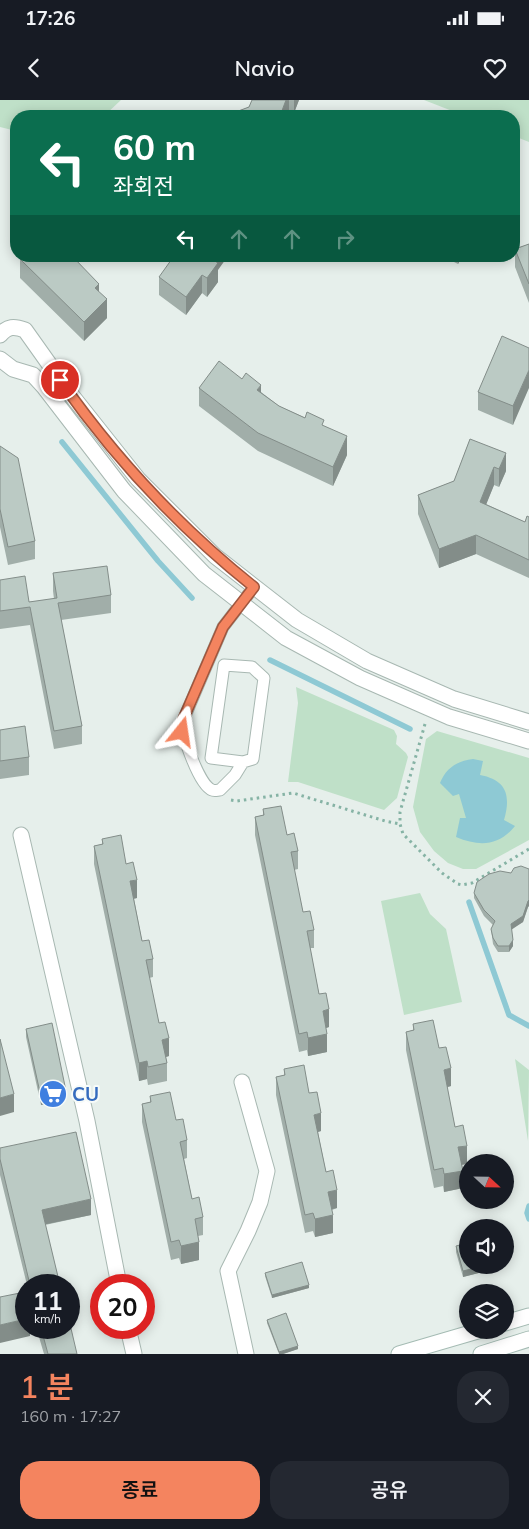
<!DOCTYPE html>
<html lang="ko">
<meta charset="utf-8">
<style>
body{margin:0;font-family:Mulish,"Noto Sans KR",sans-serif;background:#242831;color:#f1f3f6;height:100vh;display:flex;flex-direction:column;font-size:19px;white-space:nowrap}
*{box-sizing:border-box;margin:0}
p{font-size:16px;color:#9ea1a6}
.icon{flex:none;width:28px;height:28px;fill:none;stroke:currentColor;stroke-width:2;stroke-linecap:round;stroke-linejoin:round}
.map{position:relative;height:1254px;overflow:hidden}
.details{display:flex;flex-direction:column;background:#171b24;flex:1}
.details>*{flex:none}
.hud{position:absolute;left:10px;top:10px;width:510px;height:152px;border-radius:20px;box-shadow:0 2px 12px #0003;background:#0b6e4f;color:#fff;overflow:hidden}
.needle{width:32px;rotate:112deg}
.controls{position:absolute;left:459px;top:1054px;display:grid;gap:10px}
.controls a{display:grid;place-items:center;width:55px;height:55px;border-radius:50%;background:#171b24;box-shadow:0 2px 12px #0003;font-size:25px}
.speed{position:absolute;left:15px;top:1174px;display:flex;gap:10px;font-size:25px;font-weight:700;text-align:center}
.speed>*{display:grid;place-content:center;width:65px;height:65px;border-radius:50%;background:#171b24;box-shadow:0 2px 12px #0003;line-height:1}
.speed small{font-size:12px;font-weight:400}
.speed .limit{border:8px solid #d22;background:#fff;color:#111}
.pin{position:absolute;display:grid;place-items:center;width:42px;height:42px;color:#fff;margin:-21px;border:2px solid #fff;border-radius:50%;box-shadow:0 1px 5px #0007}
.me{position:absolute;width:55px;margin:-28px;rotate:15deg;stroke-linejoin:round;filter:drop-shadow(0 0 4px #0008)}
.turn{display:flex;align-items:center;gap:18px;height:105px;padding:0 20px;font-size:22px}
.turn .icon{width:65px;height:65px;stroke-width:2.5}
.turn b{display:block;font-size:35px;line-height:42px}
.lanes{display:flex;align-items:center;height:48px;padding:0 20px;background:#0003;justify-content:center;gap:25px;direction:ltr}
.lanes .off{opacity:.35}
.round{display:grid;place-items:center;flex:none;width:52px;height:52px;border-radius:20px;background:#242831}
.headline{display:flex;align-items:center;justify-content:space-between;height:85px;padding:0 20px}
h1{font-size:30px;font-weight:600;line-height:38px;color:#f4845f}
.primary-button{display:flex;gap:10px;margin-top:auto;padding:10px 20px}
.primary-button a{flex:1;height:58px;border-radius:20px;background:#f4845f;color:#111;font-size:20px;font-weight:600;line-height:58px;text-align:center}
.primary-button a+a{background:#242831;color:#f1f3f6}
.status{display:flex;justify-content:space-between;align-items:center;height:35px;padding:0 25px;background:#171b24;direction:ltr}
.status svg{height:14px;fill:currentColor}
header{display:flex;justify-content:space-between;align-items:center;height:65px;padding:0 20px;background:#171b24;font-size:22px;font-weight:600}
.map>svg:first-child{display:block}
.green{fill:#bfe0c8}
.water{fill:#8ec9d4}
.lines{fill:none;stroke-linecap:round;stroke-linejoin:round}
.stream{stroke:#8ec9d4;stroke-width:5.5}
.lane-casing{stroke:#a8b8b2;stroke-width:13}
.street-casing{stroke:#a8b8b2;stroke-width:17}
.secondary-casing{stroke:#a4bbb3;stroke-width:17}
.path{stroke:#86b3a5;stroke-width:3;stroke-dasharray:2.5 4;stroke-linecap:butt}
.lane{stroke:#fff;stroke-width:11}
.street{stroke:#fff;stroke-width:15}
.secondary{stroke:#fff;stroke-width:15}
.wall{fill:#a1aea9}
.shaded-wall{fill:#838d89}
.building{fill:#bbcac4;stroke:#838d89}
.route-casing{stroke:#9f563e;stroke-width:12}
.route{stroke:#f4845f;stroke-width:9}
.labels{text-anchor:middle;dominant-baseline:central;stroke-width:4;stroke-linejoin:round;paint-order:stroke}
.shop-label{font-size:19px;font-weight:bold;fill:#366cbe;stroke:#f7fbf9;text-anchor:start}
</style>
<div class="status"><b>17:26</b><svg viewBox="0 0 49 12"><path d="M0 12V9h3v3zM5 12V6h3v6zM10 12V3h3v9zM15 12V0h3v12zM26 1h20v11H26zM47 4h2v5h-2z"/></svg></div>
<header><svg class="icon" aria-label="back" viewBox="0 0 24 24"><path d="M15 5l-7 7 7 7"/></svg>Navio<svg class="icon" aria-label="heart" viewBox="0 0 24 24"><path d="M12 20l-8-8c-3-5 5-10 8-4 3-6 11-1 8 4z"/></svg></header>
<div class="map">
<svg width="529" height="1254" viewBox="0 0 529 1254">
<rect width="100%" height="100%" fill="#e6efeb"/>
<!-- green -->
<path class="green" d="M0,0h121l-17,16h-88v15l-16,-4z
M424,0h105v42l-15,-6v-20h-49z
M296,587l98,43 3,6 -1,8 10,9 2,4 -11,41 -13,12 -86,-28h-10l10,-79z
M437,631l92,27v82l-53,29h-13l-15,-6 -14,-12 -14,-19 -7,-25 13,-68z
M420,793l10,21 16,15 16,73 -58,13 -23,-114z
M515,959l14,11 -1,71z"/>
<!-- water -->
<path class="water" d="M473,659l10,2 -3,14c27,5 31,21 24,45l11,6c-16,20 -35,21 -59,11l4,-19h6l-7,-24 -6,2 -13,-13c6,-15 17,-22 33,-24z"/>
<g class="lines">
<!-- stream -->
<path class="stream" d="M62,342l96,119 34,37
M270,560l140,69
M469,802l40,113 20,11
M529,1106l-2,7 2,6"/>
<defs>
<path id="lane" d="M243,662l-32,-4 13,-93 28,2 12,11 -11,81 -10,3 -8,13 -15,15c-2,0 -6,1 -8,0 -13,-5 -30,-55 -30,-67l41,-96 31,-40"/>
<path id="street" d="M0,235c8,-9 14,-9 25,-5l44,62 69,87 77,77 82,64 70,41 87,38 75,23
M0,259l13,10 20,6 11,12 80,104 80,83 82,64 74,40 89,39 80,24
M21,735l66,286 32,164
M242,982l25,89 -7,31 -12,29 -20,40 18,83
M128,1228l6,26"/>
<path id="secondary" d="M505,1223l24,-7
M399,1254l82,-24
M481,1254l48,-15"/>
</defs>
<!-- lane casing -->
<use href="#lane" class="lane-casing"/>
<!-- street casing -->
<use href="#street" class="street-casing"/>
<!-- secondary casing -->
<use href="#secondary" class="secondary-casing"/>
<!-- path -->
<path class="path" d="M425,624l-25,88v12l3,10 39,39 16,11 4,1 10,-2 57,-34
M231,700l6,1 56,-8 92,28 15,3"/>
<!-- lane -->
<use href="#lane" class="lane"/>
<!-- street -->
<use href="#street" class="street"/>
<!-- secondary -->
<use href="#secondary" class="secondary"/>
</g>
<!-- wall -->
<path class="wall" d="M252,0h47l-5,13 -5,-2 -2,5h-62l24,-9z
M529,144v59l-14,-36v-18z
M442,156h20l-4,8z
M20,159l79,33 8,26 -23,23 -64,-63z
M218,170v12l-11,15 -5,-4 -16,22 -27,-20v-18z
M529,248l-16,77 -35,-15v-18z
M199,288l62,4 18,14 45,20 23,29 -14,31 -75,-35 -59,-45z
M470,339l36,32 -7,16 -5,-2 -8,19 39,18 4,-5v61l-53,-24 -37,14 -21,-54v-19l36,-14z
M0,346l35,95v18l-27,6 -8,-38z
M53,473l58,22v18l-50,7 21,106v18l-28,5 -24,-124 -30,4v-49l29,22 25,-3 -1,-8z
M0,630l29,27v18l-29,4z
M263,709l24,26 11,16v18l-4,1 9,42 11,18v18h-4l9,46 10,33 -3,1 1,24 -19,4 -1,-6 -8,2 -44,-217v-18l8,-2z
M102,739l24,25 11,34 -3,1 8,42 11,18v18l-4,1 10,45 10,33 -3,1 1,6v18l-19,4 -1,-6 -8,2 -45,-217v-18l8,-2z
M529,769v37l-1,1 -5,15 -12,7 2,17 -4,6h-11l-5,-8 -2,-15 2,-4 -9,-9 -10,-18v-5l37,-20z
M413,924l26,24 12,38 -4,1 8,40 12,37 -5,1 1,23 -19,4 -1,-6 -9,2 -28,-138v-18l7,-2z
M26,929l40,71 -25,5 -15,-68z
M284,969l25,24 12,38 -3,1 8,40 11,36 -5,2 1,23 -18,4 -2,-6 -8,2 -29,-138v-18l8,-2z
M150,996l26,24 11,20v18l-3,1 8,40 11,18v18l-5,1 1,24 -18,4 -2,-6 -8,2 -29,-138v-18l8,-2z
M0,1048l91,67 -46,10 15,60h-33l-27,-110z
M456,1146l50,20 -43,11 -7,-25z
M265,1173l44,15 -37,10 -7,-22z
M267,1220l31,29 -15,5h-4l-12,-31z
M39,1228h30l8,26h-33l-5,-17z"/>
<!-- shaded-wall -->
<path class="shaded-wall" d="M286,0h3v11l-2,5h-7z
M294,0h5l-5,13z
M215,156h13l-10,14v12l-11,15v-19l5,-19z
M458,156h4l-4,8z
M202,175v18l-16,22v-18z
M99,184v18l-4,-14z
M107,199v19l-23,23v-19z
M529,270v18l-16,37v-19z
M261,285v18l-4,-13z
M347,336v19l-14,31v-19z
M506,353v18l-7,16v-18z
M494,367v18l-14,35v-18z
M476,435v19l-37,14v-19z
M137,780v18l-7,1v-18z
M529,800v6l-1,1 -5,15 -12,8v-6l17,-23z
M513,840v6l-4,6v-6z
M329,909v18l-6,2v-18z
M327,934v18l-19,4v-18z
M169,938v18l-7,2v-18z
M147,961v18l-8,2v-18z
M451,968v18l-7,2v-18z
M66,991v9l-25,5v-8z
M14,994v18l-14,4v-18z
M321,1013v18l-7,2v-18z
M467,1046v18l-9,1v-18z
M463,1071v17l-19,4v-18z
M337,1090v18l-9,2v-18z
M91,1099v16l-49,10v-15z
M333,1115v18l-18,4v-18z
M199,1142v18l-18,4v-18z
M505,1160h1v6l-43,11v-6l24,-6h18z
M309,1185v3l-37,10v-3z
M26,1219v9h4v8l-30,7v-18z
M298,1246v3l-15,5h-4v-2z"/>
<!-- building -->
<path class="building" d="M252,0h34l-6,16h-55l24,-9z
M529,144v40l-14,-35z
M23,156h49l27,28 -4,4 12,11 -23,23 -64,-63z
M174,156h41l-3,3 6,4 -11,15 -5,-3 -16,22 -27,-20z
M502,236l27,12v22l-16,36 -35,-14z
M219,261l23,18 4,-6 15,12 -4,5 22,16 26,12 2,-6 17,8 -2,5 25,11 -14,31 -75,-34 -59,-45z
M470,339l36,14 -7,16 -5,-2 -14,35 45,20 2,-6 2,1v43l-53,-25 -37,14 -21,-54 36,-14z
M0,346l18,12 17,83 -27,6 -8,-38z
M107,466l4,29 -53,8 24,123 -28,5 -24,-124 -30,4v-31l25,-4 4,26 28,-4 -4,-25z
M25,626l4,31 -29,4v-31z
M281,706l6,29 7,-2 4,18 -7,1 12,60 7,-1 4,19 -7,1 12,63 7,-1 3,16 -6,2 4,23 -19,4 -1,-6 -8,2 -44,-217 9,-2 -1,-6z
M121,735l5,29 7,-2 4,18 -7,1 12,60 7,-1 4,19 -7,1 13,63 6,-1 4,16 -7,2 5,23 -19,4 -1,-6 -8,2 -45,-217 9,-2 -1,-5z
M521,766l8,3v31l-1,1 -5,15 -12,8 2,16 -4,6h-11l-5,-8 -2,-9 4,-8 -11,-11 -10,-17 3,-11 12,-8 11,-3 11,2 3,-5z
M433,920l6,28 7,-1 5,21 -7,2 11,57 8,-2 4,21 -9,1 5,24 -19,3 -1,-6 -9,2 -28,-138 8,-2 -1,-6z
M52,923l14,68 -25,6 -15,-68z
M0,939l14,55 -14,4z
M304,965l5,28 8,-1 4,21 -7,2 12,57 7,-2 4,20 -9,2 5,23 -18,4 -2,-6 -8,2 -29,-138 9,-2 -1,-6z
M170,992l6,28 7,-1 4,21 -7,2 12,57 7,-2 4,20 -8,2 4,23 -18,4 -2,-6 -8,2 -29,-138 9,-2 -1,-6z
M76,1032l15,67 -49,11 18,75h-30l-30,-126v-11z
M468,1143v22h19l-24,6 -7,-25z
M302,1162l7,23 -37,10 -7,-22z
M25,1192l1,7v20l-26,6v-28z
M286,1213l12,33 -19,6 -12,-32z
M69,1220l8,34h-29l-7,-26h28z"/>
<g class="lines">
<defs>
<path id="route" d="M60,280c54,77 120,148 194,207l-31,40 -41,95v10"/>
</defs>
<!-- route casing -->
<use href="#route" class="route-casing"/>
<!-- route -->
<use href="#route" class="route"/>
</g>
<!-- icons -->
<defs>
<symbol id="supermarket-disc" viewBox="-11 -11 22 22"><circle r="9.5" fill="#3f7fe0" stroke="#f7fbf9"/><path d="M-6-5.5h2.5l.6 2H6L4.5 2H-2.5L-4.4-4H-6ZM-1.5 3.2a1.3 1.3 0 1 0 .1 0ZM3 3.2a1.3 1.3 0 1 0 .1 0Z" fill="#fff"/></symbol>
</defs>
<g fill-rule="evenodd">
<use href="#supermarket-disc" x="37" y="978" width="32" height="32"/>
</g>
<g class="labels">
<!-- shop labels -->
<g class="shop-label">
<text x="72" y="994">CU</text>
</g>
</g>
</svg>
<div class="controls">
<a><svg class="needle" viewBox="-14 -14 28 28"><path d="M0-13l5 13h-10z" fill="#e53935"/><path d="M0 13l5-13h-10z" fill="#9ea1a6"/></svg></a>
<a><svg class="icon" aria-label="sound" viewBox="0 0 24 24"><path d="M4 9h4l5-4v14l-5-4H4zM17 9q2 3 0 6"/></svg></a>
<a><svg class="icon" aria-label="layers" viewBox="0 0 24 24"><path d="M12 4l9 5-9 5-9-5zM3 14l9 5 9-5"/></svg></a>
</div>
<div class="speed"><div>11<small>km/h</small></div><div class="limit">20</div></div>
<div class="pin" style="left:60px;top:280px;background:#d93025"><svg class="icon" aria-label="arrive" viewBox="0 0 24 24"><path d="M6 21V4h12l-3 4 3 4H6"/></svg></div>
<svg class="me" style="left:182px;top:632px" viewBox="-20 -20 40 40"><path d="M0-17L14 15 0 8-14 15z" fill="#f4845f" stroke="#fff" stroke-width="4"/></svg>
<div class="hud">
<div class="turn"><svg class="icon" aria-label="left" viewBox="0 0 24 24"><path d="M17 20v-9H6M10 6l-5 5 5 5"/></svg><div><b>60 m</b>좌회전</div></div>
<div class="lanes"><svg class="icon" aria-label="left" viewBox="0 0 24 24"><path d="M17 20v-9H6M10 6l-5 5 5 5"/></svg><svg class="icon off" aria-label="ahead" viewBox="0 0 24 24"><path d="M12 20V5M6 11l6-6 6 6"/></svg><svg class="icon off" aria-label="ahead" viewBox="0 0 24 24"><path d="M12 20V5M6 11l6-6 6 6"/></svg><svg class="icon off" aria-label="right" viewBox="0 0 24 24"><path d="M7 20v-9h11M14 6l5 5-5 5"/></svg></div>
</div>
</div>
<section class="details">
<div class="headline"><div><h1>1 분</h1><p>160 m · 17:27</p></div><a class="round"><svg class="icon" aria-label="close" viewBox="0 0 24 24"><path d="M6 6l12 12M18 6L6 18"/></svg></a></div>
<div class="primary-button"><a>종료</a><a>공유</a></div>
</section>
